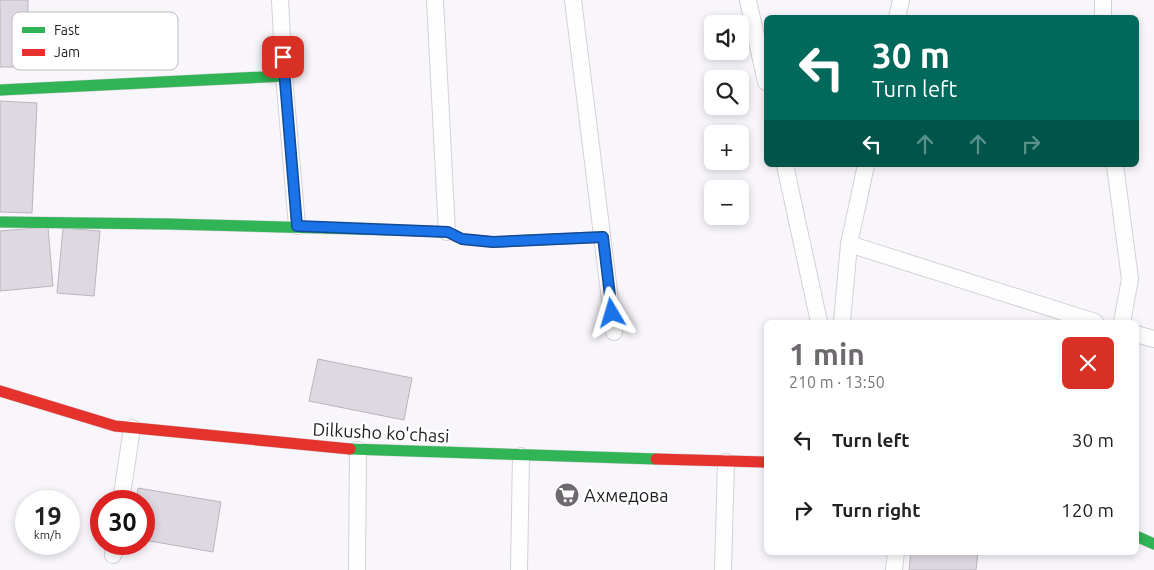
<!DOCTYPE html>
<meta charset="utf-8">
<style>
body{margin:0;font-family:Ubuntu,sans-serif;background:#f6f6f6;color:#222;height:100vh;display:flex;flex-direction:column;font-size:19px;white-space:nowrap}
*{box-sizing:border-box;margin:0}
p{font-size:16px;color:#767676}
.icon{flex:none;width:28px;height:28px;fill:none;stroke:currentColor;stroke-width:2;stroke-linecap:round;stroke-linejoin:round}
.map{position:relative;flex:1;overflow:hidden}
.details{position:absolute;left:764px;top:320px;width:375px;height:235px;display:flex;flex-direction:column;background:#fff;border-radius:8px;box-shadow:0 2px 8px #0003}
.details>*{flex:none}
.top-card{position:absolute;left:764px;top:15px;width:375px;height:152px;border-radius:8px;box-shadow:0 2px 8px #0003;background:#00695c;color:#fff;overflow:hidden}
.fabs{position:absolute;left:704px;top:15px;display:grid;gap:10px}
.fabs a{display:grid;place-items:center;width:45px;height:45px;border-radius:8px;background:#fff;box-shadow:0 2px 8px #0003;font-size:25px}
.speed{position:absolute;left:15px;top:490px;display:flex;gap:10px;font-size:25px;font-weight:700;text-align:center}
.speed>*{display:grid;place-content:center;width:65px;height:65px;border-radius:50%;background:#fff;box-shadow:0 2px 8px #0003;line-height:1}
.speed small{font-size:12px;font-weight:400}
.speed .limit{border:8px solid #d22;background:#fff;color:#111}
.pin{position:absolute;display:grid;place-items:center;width:42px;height:42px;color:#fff;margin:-21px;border-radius:10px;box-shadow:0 2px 8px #0006}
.me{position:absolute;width:55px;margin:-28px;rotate:353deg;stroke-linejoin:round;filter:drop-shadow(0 0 4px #0008)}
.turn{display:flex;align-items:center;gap:18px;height:105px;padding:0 25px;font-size:22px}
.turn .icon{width:65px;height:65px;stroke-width:2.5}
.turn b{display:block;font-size:35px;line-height:42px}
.lanes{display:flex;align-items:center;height:48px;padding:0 25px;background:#0003;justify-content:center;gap:25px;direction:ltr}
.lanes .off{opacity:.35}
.round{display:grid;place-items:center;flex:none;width:52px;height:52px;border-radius:8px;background:#f6f6f6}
.summary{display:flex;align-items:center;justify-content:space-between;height:85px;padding:0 25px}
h1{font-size:30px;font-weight:700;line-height:38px;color:#6d696f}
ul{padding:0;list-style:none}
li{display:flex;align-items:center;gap:15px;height:70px;padding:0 25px}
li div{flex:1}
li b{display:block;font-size:19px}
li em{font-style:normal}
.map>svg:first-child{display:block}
.building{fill:#ded8e2;stroke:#b8b5bb}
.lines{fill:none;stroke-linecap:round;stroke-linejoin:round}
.street-casing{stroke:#d4d1d6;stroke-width:18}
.fast-casing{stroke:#d4d1d6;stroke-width:12}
.jam-casing{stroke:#d4d1d6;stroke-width:12}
.street{stroke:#fefefe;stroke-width:16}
.fast{stroke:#30b455;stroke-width:11}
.jam{stroke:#e5322d;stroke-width:11}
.route-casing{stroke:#114b97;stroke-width:12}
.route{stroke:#1a73e8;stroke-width:9}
.labels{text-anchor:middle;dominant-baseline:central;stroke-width:5;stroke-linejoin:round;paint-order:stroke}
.street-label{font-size:18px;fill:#211d24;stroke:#fff}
.poi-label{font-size:18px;fill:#211d24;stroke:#fff;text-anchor:start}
.key{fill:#fff;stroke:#bcbbbd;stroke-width:1}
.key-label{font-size:14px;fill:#211d24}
</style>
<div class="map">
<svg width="1154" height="570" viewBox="0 0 1154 570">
<rect width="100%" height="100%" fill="#f9f6fb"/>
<!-- building -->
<path class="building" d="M0,0h28l-1,67h-27z
M0,101l37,2 -5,110 -32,-1z
M48,227l5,59 -53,5v-60z
M63,228l37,3 -6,65 -37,-3z
M318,359l94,19 -8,42 -95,-19z
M138,488l83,14 -8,50 -69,-12v-39h-8z
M911,552h67l-2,18h-67z"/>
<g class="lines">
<defs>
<path id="street" d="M280,0l4,76 13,150
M435,0l12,232
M573,0l41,332
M748,0l18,82
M1103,0v18
M897,18l4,-18
M785,165l34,157
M1115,165l15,114 -8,43
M849,244l246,78
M842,322l7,-78 17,-79
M1136,334l18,5
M121,501l11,-73
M113,555l2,-11
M357,570l1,-120
M519,570l2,-114
M723,570l3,-108
M894,570l2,-18"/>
<path id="fast" d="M0,90l284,-14
M0,222l168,2 227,6
M350,449l306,10
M1136,536l18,8"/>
<path id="jam" d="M395,230l52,2 15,7 31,3 110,-5
M0,391l115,35 235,23
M656,459l110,3"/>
</defs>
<!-- street casing -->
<use href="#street" class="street-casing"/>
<!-- fast casing -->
<use href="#fast" class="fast-casing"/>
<!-- jam casing -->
<use href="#jam" class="jam-casing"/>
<!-- street -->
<use href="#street" class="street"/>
<!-- fast -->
<use href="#fast" class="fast"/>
<!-- jam -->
<use href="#jam" class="jam"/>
</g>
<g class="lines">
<defs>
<path id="route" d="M283,57l14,169 151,6 14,7 31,3 110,-5 9,76"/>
</defs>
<!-- route casing -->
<use href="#route" class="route-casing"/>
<!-- route -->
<use href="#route" class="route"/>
</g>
<!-- icons -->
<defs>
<symbol id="supermarket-disc" viewBox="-11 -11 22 22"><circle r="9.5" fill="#6d696f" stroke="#fff"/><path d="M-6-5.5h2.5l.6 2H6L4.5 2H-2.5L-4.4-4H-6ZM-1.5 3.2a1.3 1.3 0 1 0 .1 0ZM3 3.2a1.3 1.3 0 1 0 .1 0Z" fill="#fff"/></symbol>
</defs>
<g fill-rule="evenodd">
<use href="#supermarket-disc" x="553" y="481" width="28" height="28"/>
</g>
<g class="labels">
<!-- street labels -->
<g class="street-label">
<text transform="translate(381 432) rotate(3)">Dilkusho ko'chasi</text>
</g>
<!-- poi labels -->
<g class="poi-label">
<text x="584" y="495">Ахмедова</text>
</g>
</g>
<!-- legend -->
<rect x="12" y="12" width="166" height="58" rx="8" class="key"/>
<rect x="22" y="27" width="23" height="6" fill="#30b455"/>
<rect x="22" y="49" width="23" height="7" fill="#e5322d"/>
<g class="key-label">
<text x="54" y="35">Fast</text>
<text x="54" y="57">Jam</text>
</g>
</svg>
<div class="fabs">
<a><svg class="icon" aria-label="sound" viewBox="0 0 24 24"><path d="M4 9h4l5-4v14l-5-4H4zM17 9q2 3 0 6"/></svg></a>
<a><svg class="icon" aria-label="search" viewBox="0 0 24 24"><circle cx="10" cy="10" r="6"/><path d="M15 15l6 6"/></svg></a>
<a>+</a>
<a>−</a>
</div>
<div class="speed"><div>19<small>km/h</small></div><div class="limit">30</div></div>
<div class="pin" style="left:283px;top:57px;background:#d93025"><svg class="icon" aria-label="arrive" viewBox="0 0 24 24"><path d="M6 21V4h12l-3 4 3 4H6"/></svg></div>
<svg class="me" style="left:612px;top:313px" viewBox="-20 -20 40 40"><path d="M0-17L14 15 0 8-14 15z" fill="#1a73e8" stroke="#fff" stroke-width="4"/></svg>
<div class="top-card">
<div class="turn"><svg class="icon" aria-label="left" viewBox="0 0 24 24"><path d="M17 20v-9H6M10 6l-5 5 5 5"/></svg><div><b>30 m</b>Turn left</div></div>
<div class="lanes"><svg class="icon" aria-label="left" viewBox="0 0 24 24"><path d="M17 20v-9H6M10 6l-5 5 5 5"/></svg><svg class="icon off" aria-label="ahead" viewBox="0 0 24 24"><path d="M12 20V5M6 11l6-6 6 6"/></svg><svg class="icon off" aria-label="ahead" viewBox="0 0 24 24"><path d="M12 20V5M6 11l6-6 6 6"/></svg><svg class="icon off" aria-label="right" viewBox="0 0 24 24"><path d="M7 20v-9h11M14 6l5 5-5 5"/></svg></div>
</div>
<section class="details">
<div class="summary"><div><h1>1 min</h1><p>210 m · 13:50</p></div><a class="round" style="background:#d93025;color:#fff"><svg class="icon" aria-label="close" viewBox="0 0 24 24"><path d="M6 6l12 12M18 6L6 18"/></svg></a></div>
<ul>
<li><svg class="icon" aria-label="left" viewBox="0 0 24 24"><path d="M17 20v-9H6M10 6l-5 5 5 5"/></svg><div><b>Turn left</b></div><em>30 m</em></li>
<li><svg class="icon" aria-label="right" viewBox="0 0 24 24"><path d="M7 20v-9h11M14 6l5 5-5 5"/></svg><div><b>Turn right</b></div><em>120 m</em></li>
</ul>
</section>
</div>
